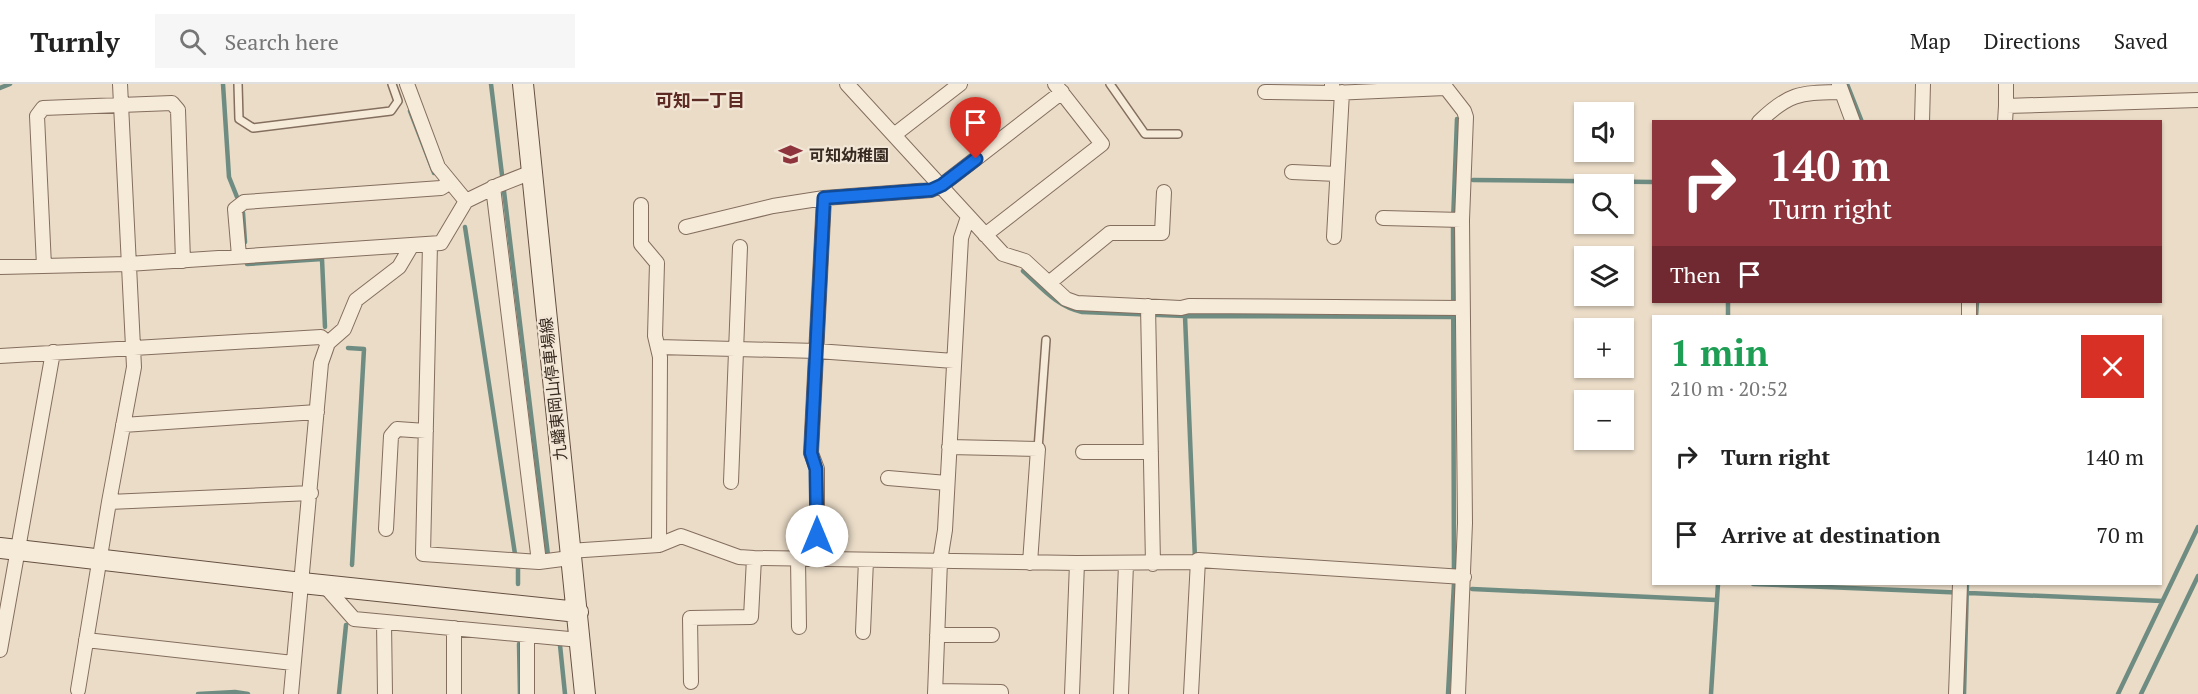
<!DOCTYPE html>
<meta charset="utf-8">
<style>
body{margin:0;font-family:"PT Serif","Noto Sans JP",serif;background:#f6f6f6;color:#222;height:100vh;display:flex;flex-direction:column;font-size:22px;white-space:nowrap}
*{box-sizing:border-box;margin:0}
p{font-size:20px;color:#767676}
.icon{flex:none;width:33px;height:33px;fill:none;stroke:currentColor;stroke-width:2;stroke-linecap:round;stroke-linejoin:round}
.map{position:relative;flex:1;overflow:hidden}
.panel{position:absolute;left:1652px;top:231px;width:510px;height:270px;display:flex;flex-direction:column;background:#fff;border-radius:0px;box-shadow:0 2px 4px #0004}
.panel>*{flex:none}
.guide{position:absolute;left:1652px;top:36px;width:510px;height:183px;border-radius:0px;box-shadow:0 2px 4px #0004;background:#8d343d;color:#fff;overflow:hidden}
.buttons{position:absolute;left:1574px;top:18px;display:grid;gap:12px}
.buttons a{display:grid;place-items:center;width:60px;height:60px;border-radius:0px;background:#fff;box-shadow:0 2px 4px #0004;font-size:30px}
.pin{position:absolute;display:grid;place-items:center;width:51px;height:51px;color:#fff;margin:-62px -26px;border-radius:50% 50% 50% 0;rotate:-45deg;box-shadow:0 0 6px #0007}
.pin .icon{rotate:45deg}
.me{position:absolute;width:66px;margin:-33px;rotate:0deg;stroke-linejoin:round;filter:drop-shadow(0 0 4px #0008)}
.turn{display:flex;align-items:center;gap:21px;height:126px;padding:0 18px;font-size:27px}
.turn .icon{width:78px;height:78px;stroke-width:2.5}
.turn b{display:block;font-size:42px;line-height:51px}
.then{display:flex;align-items:center;height:57px;padding:0 18px;background:#0003;gap:12px;font-size:22px}
.round{display:grid;place-items:center;flex:none;width:63px;height:63px;border-radius:0px;background:#f6f6f6}
.summary{display:flex;align-items:center;justify-content:space-between;height:102px;padding:0 18px}
h1{font-size:36px;font-weight:800;line-height:45px;color:#1e9e55}
ul{padding:0;list-style:none}
li{display:flex;align-items:center;gap:18px;height:78px;padding:0 18px}
li div{flex:1}
li b{display:block;font-size:22px}
li em{font-style:normal}
header{display:flex;align-items:center;gap:36px;box-sizing:border-box;height:84px;padding:0 30px;background:#fff;border-bottom:2px solid #e0e0e0}
header strong{font-size:28px}
nav{display:flex;gap:33px;margin-inline-start:auto;font-size:21px}
.search{width:420px;height:54px;background:#f6f6f6;display:flex;align-items:center;gap:15px;box-sizing:border-box;padding:0 21px;border-radius:0px;color:#767676;font-size:22px}
.map>svg:first-child{display:block}
.lines{fill:none;stroke-linecap:round;stroke-linejoin:round}
.stream{stroke:#6f8c82;stroke-width:4.5}
.lane-casing{stroke:#846e5e;stroke-width:10}
.street-casing{stroke:#846e5e;stroke-width:16}
.secondary-casing{stroke:#665041;stroke-width:22}
.lane{stroke:#f6ead9;stroke-width:7}
.street{stroke:#f6ead9;stroke-width:14}
.secondary{stroke:#f6ead9;stroke-width:20}
.route-casing{stroke:#114b97;stroke-width:15}
.route{stroke:#1a73e8;stroke-width:10}
.labels{text-anchor:middle;dominant-baseline:central;stroke-width:4.5;stroke-linejoin:round;paint-order:stroke}
.poi-label{font-size:16px;font-weight:bold;fill:#362920;stroke:#f2e7d6;text-anchor:start}
.street-label{font-size:16px;fill:#362920;stroke:#f2e7d6}
.neighbourhood-label{font-size:18px;font-weight:bold;fill:#5e2a24;stroke:#f2e7d6}
</style>
<header>
<strong>Turnly</strong>
<div class="search"><svg class="icon" aria-label="search" viewBox="0 0 24 24"><circle cx="10" cy="10" r="6"/><path d="M15 15l6 6"/></svg>Search here</div>
<nav><a>Map</a><a>Directions</a><a>Saved</a></nav>
</header>
<div class="map">
<svg width="2198" height="610" viewBox="0 0 2198 610">
<rect width="100%" height="100%" fill="#eadcc7"/>
<g class="lines">
<!-- stream -->
<path class="stream" d="M223,0l6,93 8,20
M491,0l57,471
M1847,0l15,38
M0,4l10,-4
M410,27l24,62
M1473,96l180,2
M243,129l2,29
M465,143l50,327
M247,178v2l75,-5 3,68
M1023,187c18,16 34,36 59,41l103,4 267,1
M1185,232l10,243
M1728,232v-14
M1976,232l1,-14
M348,264l16,1 -12,216
M518,484v16
M1753,500l409,17
M1472,505l244,11
M519,560l1,50
M560,561l5,49
M198,610l37,-2 13,2
M339,610l7,-69
M1448,610l6,-111 -1,-361 4,-103
M1711,610l7,-110
M1964,610l3,-110
M2118,610l80,-167
M2141,610l57,-118"/>
<defs>
<path id="lane" d="M238,0l1,35 14,9 138,-17 7,-10 -6,-17
M1110,0l35,50h33
M1038,365l8,-109"/>
<path id="street" d="M407,0l31,83 28,34
M847,0l156,170 22,7 41,38 11,4 104,5 8,-2 274,2
M1332,0l1,9 112,-5
M1443,0l21,27 2,6 -4,103 3,303 -7,171
M1839,0l14,38
M2006,0v22
M1265,8l68,1
M1759,38c31,-30 41,-29 83,-30
M1922,38l1,-38
M2005,38l1,-16 192,-6
M894,51l66,-51
M1292,88l45,2
M493,103l46,375
M641,121v39l16,19 -2,73 5,21 -1,188
M1383,134l79,2
M686,143l87,-21 51,-8 107,-8 11,-5 120,-93
M985,151l117,-91 -47,-60
M1334,153l8,-145
M430,160l-7,310 116,8 31,-4
M239,172l-4,-47 9,-7 197,-14 8,-5
M44,182l-7,-150 6,-8 129,-5 6,7 5,151
M0,183l128,-3 313,-21 25,-42 33,-16 33,-13
M1049,199l61,-50h52l2,-41
M1148,222l5,258
M1969,232v-14
M658,263l159,4 137,10
M0,272l321,-19 7,6
M123,341l194,-13
M949,363l89,2 -8,114
M1083,368h68
M888,394l59,5
M731,398l9,-235
M109,418l202,-9
M386,445l5,-93 6,-7 29,2
M569,467l90,-6 22,-9 58,21 15,1 323,5 121,-1
M798,475l1,68
M817,475v-90l-6,-16 13,-255
M325,502l29,33 226,21
M384,538l1,72
M454,544v66
M863,548l3,-72
M527,551v59
M937,551h55
M86,556l207,23
M0,566l53,-298
M691,598l-1,-64 61,-1 3,-59
M78,606l31,-188 25,-135 -14,-283
M935,607l66,1v2
M291,610l30,-331 7,-20 16,-14 12,-29 43,-33 13,-22
M935,610l5,-133 5,-31 16,-292 7,-21
M1072,610l5,-131
M1121,610l5,-130
M1191,610l7,-134 266,17
M1956,610l4,-110"/>
<path id="secondary" d="M523,0l62,610
M0,464l302,35 276,29"/>
</defs>
<!-- lane casing -->
<use href="#lane" class="lane-casing"/>
<!-- street casing -->
<use href="#street" class="street-casing"/>
<!-- secondary casing -->
<use href="#secondary" class="secondary-casing"/>
<!-- lane -->
<use href="#lane" class="lane"/>
<!-- street -->
<use href="#street" class="street"/>
<!-- secondary -->
<use href="#secondary" class="secondary"/>
</g>
<g class="lines">
<defs>
<path id="route" d="M817,452l-1,-67 -5,-16 13,-255 107,-8 11,-5 34,-26"/>
</defs>
<!-- route casing -->
<use href="#route" class="route-casing"/>
<!-- route -->
<use href="#route" class="route"/>
</g>
<!-- icons -->
<defs>
<symbol id="school-bare" viewBox="-9 -9 18 18"><path d="M0-5L7-2L0 1L-7-2ZM-4 1L0 2.5L4 1V4Q0 6-4 4Z" fill="#8d343d" stroke="#f2e7d6" stroke-width="2.5" paint-order="stroke"/></symbol>
</defs>
<g fill-rule="evenodd">
<use href="#school-bare" x="774" y="54" width="33" height="33"/>
</g>
<g class="labels">
<!-- poi labels -->
<g class="poi-label">
<text x="809" y="71">可知幼稚園</text>
</g>
<!-- street labels -->
<g class="street-label">
<text transform="translate(553 305) rotate(-96)">九蟠東岡山停車場線</text>
</g>
<!-- neighbourhood labels -->
<g class="neighbourhood-label">
<text x="700" y="16">可知一丁目</text>
</g>
</g>
</svg>
<div class="buttons">
<a><svg class="icon" aria-label="sound" viewBox="0 0 24 24"><path d="M4 9h4l5-4v14l-5-4H4zM17 9q2 3 0 6"/></svg></a>
<a><svg class="icon" aria-label="search" viewBox="0 0 24 24"><circle cx="10" cy="10" r="6"/><path d="M15 15l6 6"/></svg></a>
<a><svg class="icon" aria-label="layers" viewBox="0 0 24 24"><path d="M12 4l9 5-9 5-9-5zM3 14l9 5 9-5"/></svg></a>
<a>+</a>
<a>−</a>
</div>
<div class="pin" style="left:976px;top:75px;background:#d93025"><svg class="icon" aria-label="arrive" viewBox="0 0 24 24"><path d="M6 21V4h12l-3 4 3 4H6"/></svg></div>
<svg class="me" style="left:817px;top:452px" viewBox="-20 -20 40 40"><circle r="19" fill="#fff"/><path d="M0-13L10 11 0 6-10 11z" fill="#1a73e8"/></svg>
<div class="guide">
<div class="turn"><svg class="icon" aria-label="right" viewBox="0 0 24 24"><path d="M7 20v-9h11M14 6l5 5-5 5"/></svg><div><b>140 m</b>Turn right</div></div>
<div class="then">Then<svg class="icon" aria-label="arrive" viewBox="0 0 24 24"><path d="M6 21V4h12l-3 4 3 4H6"/></svg></div>
</div>
<section class="panel">
<div class="summary"><div><h1>1 min</h1><p>210 m · 20:52</p></div><a class="round" style="background:#d93025;color:#fff"><svg class="icon" aria-label="close" viewBox="0 0 24 24"><path d="M6 6l12 12M18 6L6 18"/></svg></a></div>
<ul>
<li><svg class="icon" aria-label="right" viewBox="0 0 24 24"><path d="M7 20v-9h11M14 6l5 5-5 5"/></svg><div><b>Turn right</b></div><em>140 m</em></li>
<li><svg class="icon" aria-label="arrive" viewBox="0 0 24 24"><path d="M6 21V4h12l-3 4 3 4H6"/></svg><div><b>Arrive at destination</b></div><em>70 m</em></li>
</ul>
</section>
</div>
